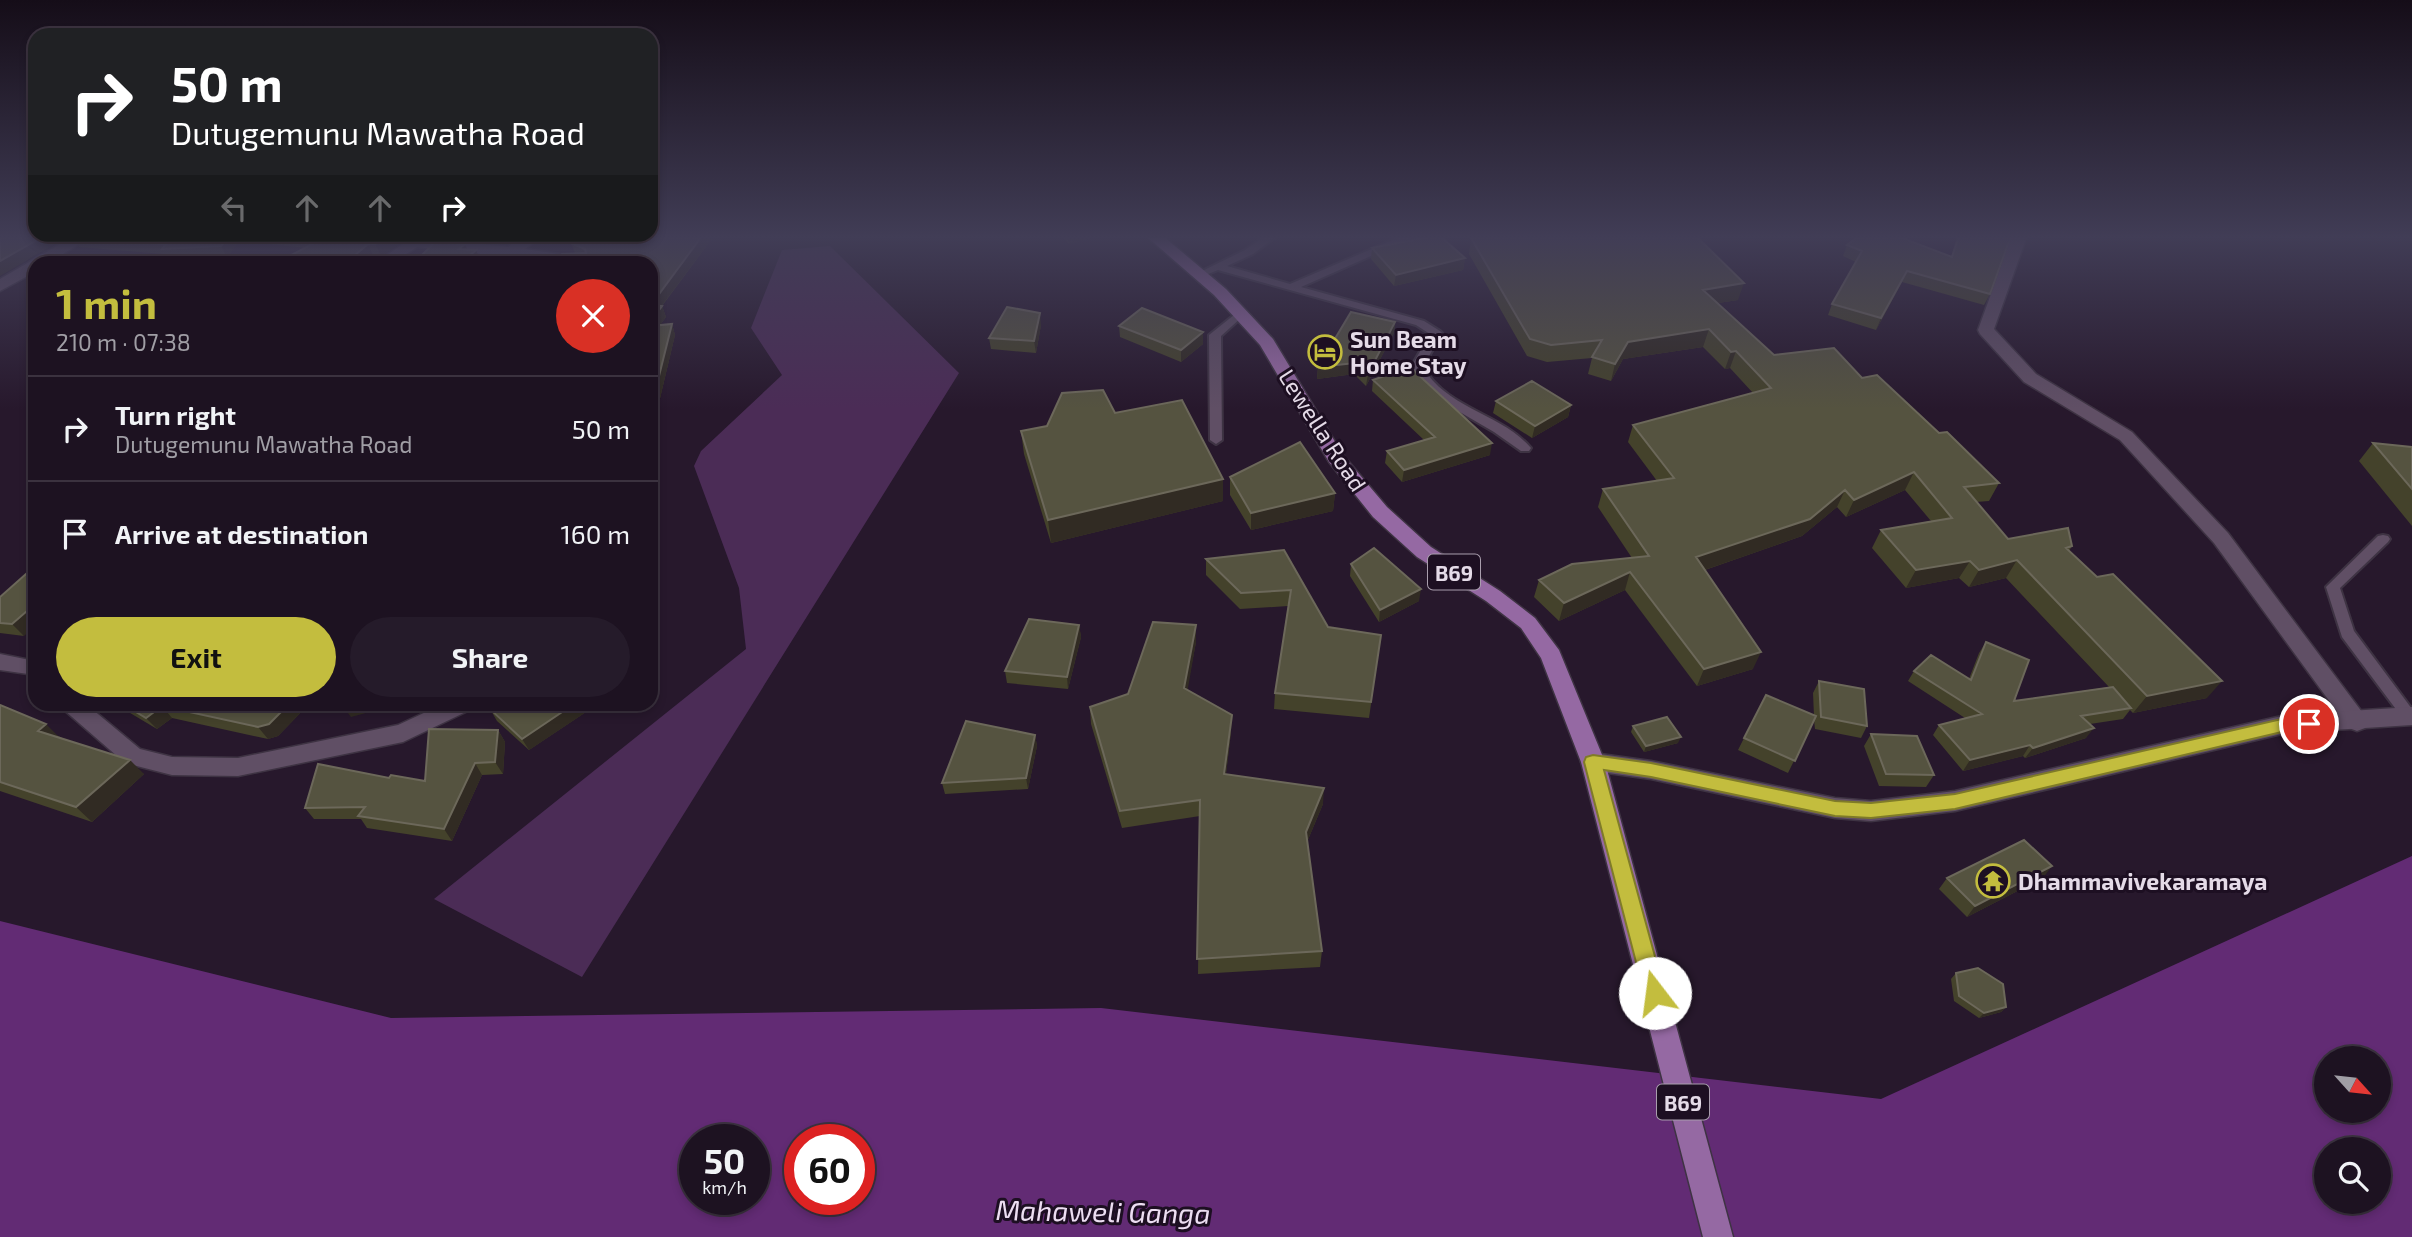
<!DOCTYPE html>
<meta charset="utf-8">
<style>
body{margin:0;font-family:"Exo 2",sans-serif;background:#251b2a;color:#f1f3f6;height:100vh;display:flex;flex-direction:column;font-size:26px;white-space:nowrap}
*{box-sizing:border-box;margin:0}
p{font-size:23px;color:#a09ea5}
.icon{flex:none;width:38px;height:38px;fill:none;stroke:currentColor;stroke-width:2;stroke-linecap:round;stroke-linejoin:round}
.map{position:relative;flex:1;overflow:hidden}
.details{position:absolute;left:28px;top:256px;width:630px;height:455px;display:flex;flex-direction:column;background:#1d1221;border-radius:21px;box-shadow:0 4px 10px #0003,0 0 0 2px #3b323f}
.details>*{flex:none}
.banner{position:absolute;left:28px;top:28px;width:630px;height:214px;border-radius:21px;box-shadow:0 4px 10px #0003,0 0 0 2px #3b323f;background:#202124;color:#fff;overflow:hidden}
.needle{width:46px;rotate:117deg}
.controls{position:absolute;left:2314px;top:1046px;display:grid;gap:14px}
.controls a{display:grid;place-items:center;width:77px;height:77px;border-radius:50%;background:#1d1221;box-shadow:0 4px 10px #0003,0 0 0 2px #3b323f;font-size:35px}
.speed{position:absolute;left:679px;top:1124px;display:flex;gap:14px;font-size:35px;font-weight:700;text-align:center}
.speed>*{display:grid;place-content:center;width:91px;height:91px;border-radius:50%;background:#1d1221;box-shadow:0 4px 10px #0003,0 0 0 2px #3b323f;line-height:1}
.speed small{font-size:18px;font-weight:400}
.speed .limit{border:10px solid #d22;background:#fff;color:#111}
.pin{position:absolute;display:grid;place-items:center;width:60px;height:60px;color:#fff;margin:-30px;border:4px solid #fff;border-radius:50%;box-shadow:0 2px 7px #0007}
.me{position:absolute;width:77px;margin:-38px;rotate:345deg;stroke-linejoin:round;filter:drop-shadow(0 0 5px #0008)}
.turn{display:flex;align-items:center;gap:24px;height:147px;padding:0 28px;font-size:32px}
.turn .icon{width:91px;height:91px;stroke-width:2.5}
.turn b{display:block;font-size:49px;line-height:60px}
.lanes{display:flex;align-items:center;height:66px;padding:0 28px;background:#0003;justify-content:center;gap:35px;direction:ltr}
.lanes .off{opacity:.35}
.round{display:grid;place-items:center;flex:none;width:74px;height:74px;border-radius:37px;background:#251b2a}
.overview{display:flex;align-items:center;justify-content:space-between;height:119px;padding:0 28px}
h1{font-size:42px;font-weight:700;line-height:52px;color:#c3bd3e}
.primary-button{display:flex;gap:14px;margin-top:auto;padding:14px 28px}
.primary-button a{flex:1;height:80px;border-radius:42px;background:#c3bd3e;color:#111;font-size:28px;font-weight:700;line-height:80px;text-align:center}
.primary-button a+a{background:#251b2a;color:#f1f3f6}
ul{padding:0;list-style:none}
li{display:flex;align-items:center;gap:21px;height:105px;padding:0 28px;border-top:2px solid #3b323f}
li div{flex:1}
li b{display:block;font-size:26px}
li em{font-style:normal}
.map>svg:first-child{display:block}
.green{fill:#4b2c56}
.water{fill:#622b74;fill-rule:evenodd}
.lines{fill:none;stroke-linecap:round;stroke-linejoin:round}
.service-casing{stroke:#3e3343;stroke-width:4}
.minor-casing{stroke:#3e3343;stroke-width:3}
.tertiary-casing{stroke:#3e3343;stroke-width:3}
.primary-casing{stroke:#3e3343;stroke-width:3}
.service{fill:#604f65;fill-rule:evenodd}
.minor{fill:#604f65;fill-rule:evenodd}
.tertiary{fill:#604f65;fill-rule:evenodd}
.primary{fill:#9569a3;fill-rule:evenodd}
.wall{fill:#44422b}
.shaded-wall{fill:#312b23}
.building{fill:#555340;stroke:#6c685a;stroke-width:2}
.route{fill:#c3bd3e;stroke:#7f7b28;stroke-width:2}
.labels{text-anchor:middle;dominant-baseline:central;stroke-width:6;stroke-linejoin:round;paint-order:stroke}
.shield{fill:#1d0f22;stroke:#a99ead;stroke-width:2}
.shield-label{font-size:21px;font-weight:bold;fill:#e5dbe8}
.poi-label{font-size:23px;font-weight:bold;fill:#e5dbe8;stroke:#1d0f22;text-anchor:start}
.street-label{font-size:23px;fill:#e5dbe8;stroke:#1d0f22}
.near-water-label{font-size:28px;font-style:italic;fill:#eddef2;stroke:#1d0f22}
</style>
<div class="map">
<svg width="2412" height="1237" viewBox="0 0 2412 1237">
<rect width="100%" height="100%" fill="#27182c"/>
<!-- green -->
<path class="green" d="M830,246l129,127 -377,604 -148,-78 312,-250 -7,-61 -45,-122 7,-15 81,-76 -31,-47 31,-78z"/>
<!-- water -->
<path class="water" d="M2412,856v381h-2412v-316l391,97 710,-10 780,91zM2326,1059h52v52h-52zM695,1139h59v60h-59zM800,1139h59v60h-59zM2326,1150h52v52h-52z"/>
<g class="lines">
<defs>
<path id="service" d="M1265,236h12l-24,18 -26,12 63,18 112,-48h14l-115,51 123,34 16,10 2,2 -19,34c24,42 78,46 108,81l-2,3h-8l-27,-19 -48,-28 -26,-22 -9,-15 19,-33 -14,-9 -198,-55 -17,7 -5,-3 49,-24z
M1239,311l4,1v4l-22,20 1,104 -6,4 -6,-4 -1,-105z
M2383,535l5,1 2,3 -2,3 -48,46 14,43 58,78v12l-8,-1 -62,-83 -16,-50 52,-51z"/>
<path id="minor" d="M74,236h18l-42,26h-15v10l-35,19v-12z
M524,236h18l-17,13 55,8 8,5h-36l-135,-15 -23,15h-18l38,-25 94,10z
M2012,236h15l-33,93 42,45 96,58 96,101 137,183 3,6 -3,6 -8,3 -8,-3 -135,-185 -94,-103 -96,-58 -44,-48 -2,-4z
M0,654l35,7v14l-35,-5z
M61,704h25l54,45 32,8 66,1 160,-33 45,-21h30l-3,6 -67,32 -165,34 -66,-1 -47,-12 -61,-53z"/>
<path id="tertiary" d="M2412,707v18l-126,8 -331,78 -84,10 -36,-3 -184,-39 -58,-8 -8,-2 -4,-7 4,-7 8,-2 58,8 184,37 36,3 84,-10 331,-76z"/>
<path id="primary" d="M1146,236h17l63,53 47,50 70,116 44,52 44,40 69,44 35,27 24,32 46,112 128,475h-30l-122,-475 -40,-104 -20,-30 -35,-27 -69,-44 -44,-40 -44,-55 -69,-117 -46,-50z"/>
</defs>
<!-- service casing -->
<use href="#service" class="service-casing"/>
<!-- minor casing -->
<use href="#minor" class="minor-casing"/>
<!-- tertiary casing -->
<use href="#tertiary" class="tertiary-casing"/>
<!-- primary casing -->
<use href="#primary" class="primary-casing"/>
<!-- service -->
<use href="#service" class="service"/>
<!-- minor -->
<use href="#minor" class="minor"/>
<!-- tertiary -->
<use href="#tertiary" class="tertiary"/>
<!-- primary -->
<use href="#primary" class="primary"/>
</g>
<!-- wall -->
<path class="wall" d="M243,236l-16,21 -59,2 -4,-5 -85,-7 -7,-10z
M256,236h150l1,3 -26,17 -121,-13z
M453,236h40l-7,6 -32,-3z
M565,236h149l-52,70 4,11 -6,8 12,-1 3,11 -18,76 -6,1v-150l-76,-9 -4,-10 1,-2 -5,-1z
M1062,236h35l-28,8z
M1957,236h54l-21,58 -6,11 -82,-23 -26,48 -48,-15 4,-11 24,-42 -13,-6 4,-11 104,12z
M1471,238l267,62 -20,3 56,52 88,23 77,55 60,50 -10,18 -13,1 32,37 64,7 -3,5 138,147 -74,15 -3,-3 -7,9 -33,5 -4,14 -61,20 -2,-2 -60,15 -30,-36 6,-10 26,-7 -57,-37 6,-10 55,8 10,-26 7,-11 28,59 95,-14 -103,-109 -37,9 -10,-9 -53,10 -34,-40 9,-18 50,-9 -26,-31 -59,27 -9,-10 -35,29 -97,34 48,99 -56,17 -72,-96 -66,31 -25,-24 5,-17 93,-22 -34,-51 5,-18 54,-8 -29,-39 5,-17 120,-32 -23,-25 -5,1 -22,-22 -80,12 -12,22 -23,-7 4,-16 -45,4 -20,-6 -58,-102z
M1372,248l93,10 -2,12 -69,16 -23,-27z
M1395,322l-1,11 -28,53 -12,-12 -37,5 1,-12z
M1041,325l-5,28 -45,-4 -2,-11z
M1119,326l84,18 -22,18 -61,-25z
M1373,380l117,75 -88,27 -17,-19 2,-12 37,-11 -52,-49z
M1496,401l75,4 -3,12 -36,21 -39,-25z
M1115,413l108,66v22l-172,42 -27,-89 -3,-23z
M2373,443l39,4v79l-53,-65z
M1230,477l105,16 -2,18 -82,19 -21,-35z
M1284,550l44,77 53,8 -12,83 -95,-9 1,-16 13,-87 -48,3 -34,-34v-16z
M1351,564l68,37 -40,21 -29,-46z
M0,597l24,39 -24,-3z
M1079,625l2,12 -13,52 -61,-6 -2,-12z
M1196,625v17l-9,47 44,43 -5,42 97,30 -16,38 15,109 -2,16 -122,7 2,-158 -78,12 -31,-104 -1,-17 38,-13z
M1819,681l48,45 -6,12 -46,-9 -1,-9 -26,53 -50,-23 6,-12 70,-22 -1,-23z
M115,704h100l6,3 3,-3h85l-31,32 -10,3 -96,-21 -15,11z
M499,704h99l-69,46 -32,-29 -7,-12z
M0,705l60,32 84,37 -52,48 -92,-31z
M1633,726l45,17 -34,9 -13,-20z
M498,730l7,12 -2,32 -21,1 -30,66 -85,-13 -6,-9h-47l-9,-11 84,-30 36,3z
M1871,734l63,41 -8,12 -47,-1 -15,-40z
M1035,735l2,11 -9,43 -83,5 -3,-11z
M1947,878h96l-76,39 -28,-28z
M1956,973l50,34 -5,5 -22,6 -25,-17 -3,-22z"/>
<!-- shaded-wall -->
<path class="shaded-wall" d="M44,236h25l-69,40v-15z
M229,236h14l-16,21 -6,-11z
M388,236h18l1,3 -26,17 -6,-12z
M484,236h9l-7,6z
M702,236h12l-60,80 -3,-11z
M1068,236h29l-28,8z
M368,244l5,11 -8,7h-18z
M465,244l5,12 6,-6 5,11 -1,1h-17l-4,-13z
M1465,258l-2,12 -69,16 2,-11z
M1907,271l-5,11 -26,48 5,-12z
M1744,283l-6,17 -40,6 5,-16z
M662,306l4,11 -15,20v-16z
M1040,313l1,12 -5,28 -2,-12z
M1395,322l-1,11 -28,53 2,-12z
M672,324l3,11 -18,76 -4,-11z
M1709,329l-6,18 -80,12 -12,22 4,-17 13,-22z
M1203,332v12l-22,18v-12z
M1736,351l-6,17 -5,1 6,-17z
M1355,363l-1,11 -37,5 1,-12z
M1571,405l-3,12 -36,21 3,-12z
M1492,443l-2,12 -88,27 2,-12z
M1914,472l-9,18 -59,27 8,-17z
M1223,479v22l-172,42 -3,-23z
M1845,490l-8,17 -35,29 -112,39 6,-18z
M1335,493l-2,18 -82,19v-17z
M2017,560l-11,18 -37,9 10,-17z
M1970,561l-11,17 -53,10 10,-18z
M1630,572l-5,18 -66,31 5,-18z
M1421,589l-2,12 -40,21 1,-12z
M35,604v22l-11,10 -12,-12z
M1079,625l2,12 -13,52 -1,-12z
M1196,625v17l-11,63 -1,-17z
M1761,652l-8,17 -56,17 7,-17z
M2222,681l-15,17 -74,15 14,-17z
M289,704h20l-31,32 -10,3 -10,-12z
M346,704h53l-48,13 -9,-12z
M574,704h24l-69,46 -7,-11z
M162,706l10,12 -15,11 -11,-11z
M1232,715l-1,17 -7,58v-16z
M46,724l15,15 -23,-8z
M2094,728l-8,10 -61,20 8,-10z
M498,730l7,12 -2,32 -8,-12z
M1035,735l2,11 -9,43 -2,-11z
M1681,737l-3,6 -34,9 2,-6z
M2030,745l-7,11 -60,15 7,-11z
M130,760l14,14 -52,48 -16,-15z
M475,763l7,12 -30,66 -8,-12z
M1324,788l-1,16 -19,45 2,-17z
M2052,866l-9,12 -76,39 8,-11z
M2006,1007l-5,5 -22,6 5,-5z"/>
<!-- building -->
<path class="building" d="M0,236h44l-44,25z
M73,236h156l-8,10 -59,3 4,-5 -94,-7z
M294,236h94l-13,8h-7l-21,18h-69l44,-23z
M576,236h126l-51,69v-43h-96l7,-8 24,-1 -1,-4 -14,-6z
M1434,236h6l25,22 -69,17 -24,-27z
M1477,236h219l48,47 -41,7 71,65 60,-7 28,30 15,-3 62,58 8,-1 52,51 -35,4 44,52 60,-11 4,18 -6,2 31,29 16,-3 109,107 -75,15 -130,-136 -38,10 -9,-9 -54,9 -35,-40 71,-12 -38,-46 -60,28 -9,-10 -35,29 -114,38 65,95 -57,17 -74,-97 -66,31 -25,-23 33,-16 77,-8 -46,-67 71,-11 -41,-53 138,-37 -35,-37 -5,1 -22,-23 -81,13 -13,22 -23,-7 10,-17 -51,5 -21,-6 -59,-101z
M1859,236h38l55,21 7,-21h52l-21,58 -83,-23 -26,47 -49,-14 30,-53 -15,-6z
M436,241l29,3 -6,5 17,1 -13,12h-48z
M651,305l11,1 -11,15z
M1007,307l33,6 -6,28 -45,-3z
M1142,308l61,24 -22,18 -62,-24z
M1351,312l44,10 -27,52 -13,-11 -37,4z
M672,324l-19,76h-2v-74z
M1410,367l82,76 -88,27 -17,-19 48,-14 -62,-57z
M1532,381l39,24 -36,21 -39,-25z
M1103,390l12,23 67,-13 41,79 -175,41 -27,-89 26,-5 15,-33z
M1300,442l35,51 -84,20 -21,-36z
M2373,443l39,4v42z
M1374,548l47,41 -41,21 -29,-46z
M1284,550l44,77 53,8 -10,67 -96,-9 16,-103 -50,3 -35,-34z
M35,566v38l-23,20 -12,-1v-26z
M1029,619l50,6 -12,52 -62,-6z
M1153,622l43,3 -12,63 48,27 -8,59 100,14 -18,44 16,119 -125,8 3,-159 -80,11 -30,-104 38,-13z
M1986,642l43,18 -15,41 99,-14 18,21 -50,8 13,12 -61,20 -3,-3 -60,15 -31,-35 43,-11 -68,-43 17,-16 40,25z
M1819,681l45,8 3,37 -46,-9z
M1766,695l50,21 -21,45 -51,-23z
M123,704h92l6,3 3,-3h65l-20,20 -11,3 -96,-21 -16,12z
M499,704h75l-52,35 -32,-30z
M0,705l46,19 -8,7 92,29 -54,47 -76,-25z
M1667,717l14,20 -35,9 -13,-20z
M966,721l69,14 -9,43 -84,5z
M429,729l69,1 -3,32 -20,1 -31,66 -86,-13 7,-9 -60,1 13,-44 71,14 2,-3 34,6z
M1871,734l46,2 17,39 -48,-1z
M2024,840l28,26 -77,40 -28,-28z
M1978,968l25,16 3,23 -22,6 -25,-17 -3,-23z"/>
<!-- sky -->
<linearGradient id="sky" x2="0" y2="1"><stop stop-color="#150d18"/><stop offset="0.58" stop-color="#413d56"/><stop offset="1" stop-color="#413d56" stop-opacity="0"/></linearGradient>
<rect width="2412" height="409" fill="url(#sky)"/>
<!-- route -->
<path class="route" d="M2309,717l7,2 2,5 -2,4 -30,3 -331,78 -84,9 -36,-2 -184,-39 -47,-7 61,223 -3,7 -7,3 -8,-3 -3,-7 -60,-231 2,-5 7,-2 58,8 184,38 36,2 84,-9 331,-76z"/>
<!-- icons -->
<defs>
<symbol id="hotel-ring" viewBox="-11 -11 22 22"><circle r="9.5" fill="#1d0f22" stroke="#c3bd3e" stroke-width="1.5"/><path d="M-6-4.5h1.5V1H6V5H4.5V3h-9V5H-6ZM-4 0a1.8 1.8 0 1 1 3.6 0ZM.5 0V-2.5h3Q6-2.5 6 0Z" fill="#c3bd3e"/></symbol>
<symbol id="temple-ring" viewBox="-11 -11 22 22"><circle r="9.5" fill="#1d0f22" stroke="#c3bd3e" stroke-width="1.5"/><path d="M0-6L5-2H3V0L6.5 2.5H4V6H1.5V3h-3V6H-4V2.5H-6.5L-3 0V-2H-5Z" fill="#c3bd3e"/></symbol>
</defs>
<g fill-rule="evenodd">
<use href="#hotel-ring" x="1306" y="333" width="38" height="38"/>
<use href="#temple-ring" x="1974" y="862" width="38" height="38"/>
</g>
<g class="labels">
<!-- shield labels -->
<g class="shield">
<rect x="1428" y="554.5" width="52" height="35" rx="5"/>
<rect x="1657" y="1084.5" width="52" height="35" rx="5"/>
</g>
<g class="shield-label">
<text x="1454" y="572">B69</text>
<text x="1683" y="1102">B69</text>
</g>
<!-- poi labels -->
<g class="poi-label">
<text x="1350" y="339">Sun Beam<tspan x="1350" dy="26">Home Stay</tspan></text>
<text x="2018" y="881">Dhammavivekaramaya</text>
</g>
<!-- street labels -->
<g class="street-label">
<text transform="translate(1323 430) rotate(57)">Lewella Road</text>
</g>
<!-- near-water labels -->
<g class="near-water-label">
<text transform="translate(1103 1211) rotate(1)">Mahaweli Ganga</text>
</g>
</g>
</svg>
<div class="controls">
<a><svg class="needle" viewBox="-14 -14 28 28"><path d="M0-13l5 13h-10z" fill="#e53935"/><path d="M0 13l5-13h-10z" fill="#a09ea5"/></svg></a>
<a><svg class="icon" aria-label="search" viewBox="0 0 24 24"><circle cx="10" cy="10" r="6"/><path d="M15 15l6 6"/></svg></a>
</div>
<div class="speed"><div>50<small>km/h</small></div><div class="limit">60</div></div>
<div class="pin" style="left:2309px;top:724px;background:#d93025"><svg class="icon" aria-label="arrive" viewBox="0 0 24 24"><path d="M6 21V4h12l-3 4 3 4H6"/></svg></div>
<svg class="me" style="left:1655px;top:993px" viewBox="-20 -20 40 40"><circle r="19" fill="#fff"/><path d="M0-13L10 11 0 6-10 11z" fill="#c3bd3e"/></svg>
<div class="banner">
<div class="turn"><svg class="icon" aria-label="right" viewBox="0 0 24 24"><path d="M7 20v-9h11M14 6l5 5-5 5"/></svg><div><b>50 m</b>Dutugemunu Mawatha Road</div></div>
<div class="lanes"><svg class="icon off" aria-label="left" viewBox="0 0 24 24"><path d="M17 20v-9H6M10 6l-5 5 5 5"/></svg><svg class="icon off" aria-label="ahead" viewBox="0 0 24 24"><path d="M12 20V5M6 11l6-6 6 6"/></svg><svg class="icon off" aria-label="ahead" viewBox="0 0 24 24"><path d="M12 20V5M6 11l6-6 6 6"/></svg><svg class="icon" aria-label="right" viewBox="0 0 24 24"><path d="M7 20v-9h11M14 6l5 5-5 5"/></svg></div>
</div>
<section class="details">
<div class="overview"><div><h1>1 min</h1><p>210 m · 07:38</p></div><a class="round" style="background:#d93025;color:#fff"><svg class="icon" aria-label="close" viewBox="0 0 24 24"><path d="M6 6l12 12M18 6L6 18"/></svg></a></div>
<ul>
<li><svg class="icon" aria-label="right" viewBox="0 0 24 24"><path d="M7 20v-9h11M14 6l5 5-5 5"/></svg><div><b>Turn right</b><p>Dutugemunu Mawatha Road</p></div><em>50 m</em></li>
<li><svg class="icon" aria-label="arrive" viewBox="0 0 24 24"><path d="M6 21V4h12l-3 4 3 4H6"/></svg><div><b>Arrive at destination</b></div><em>160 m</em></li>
</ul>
<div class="primary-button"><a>Exit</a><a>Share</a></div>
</section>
</div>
